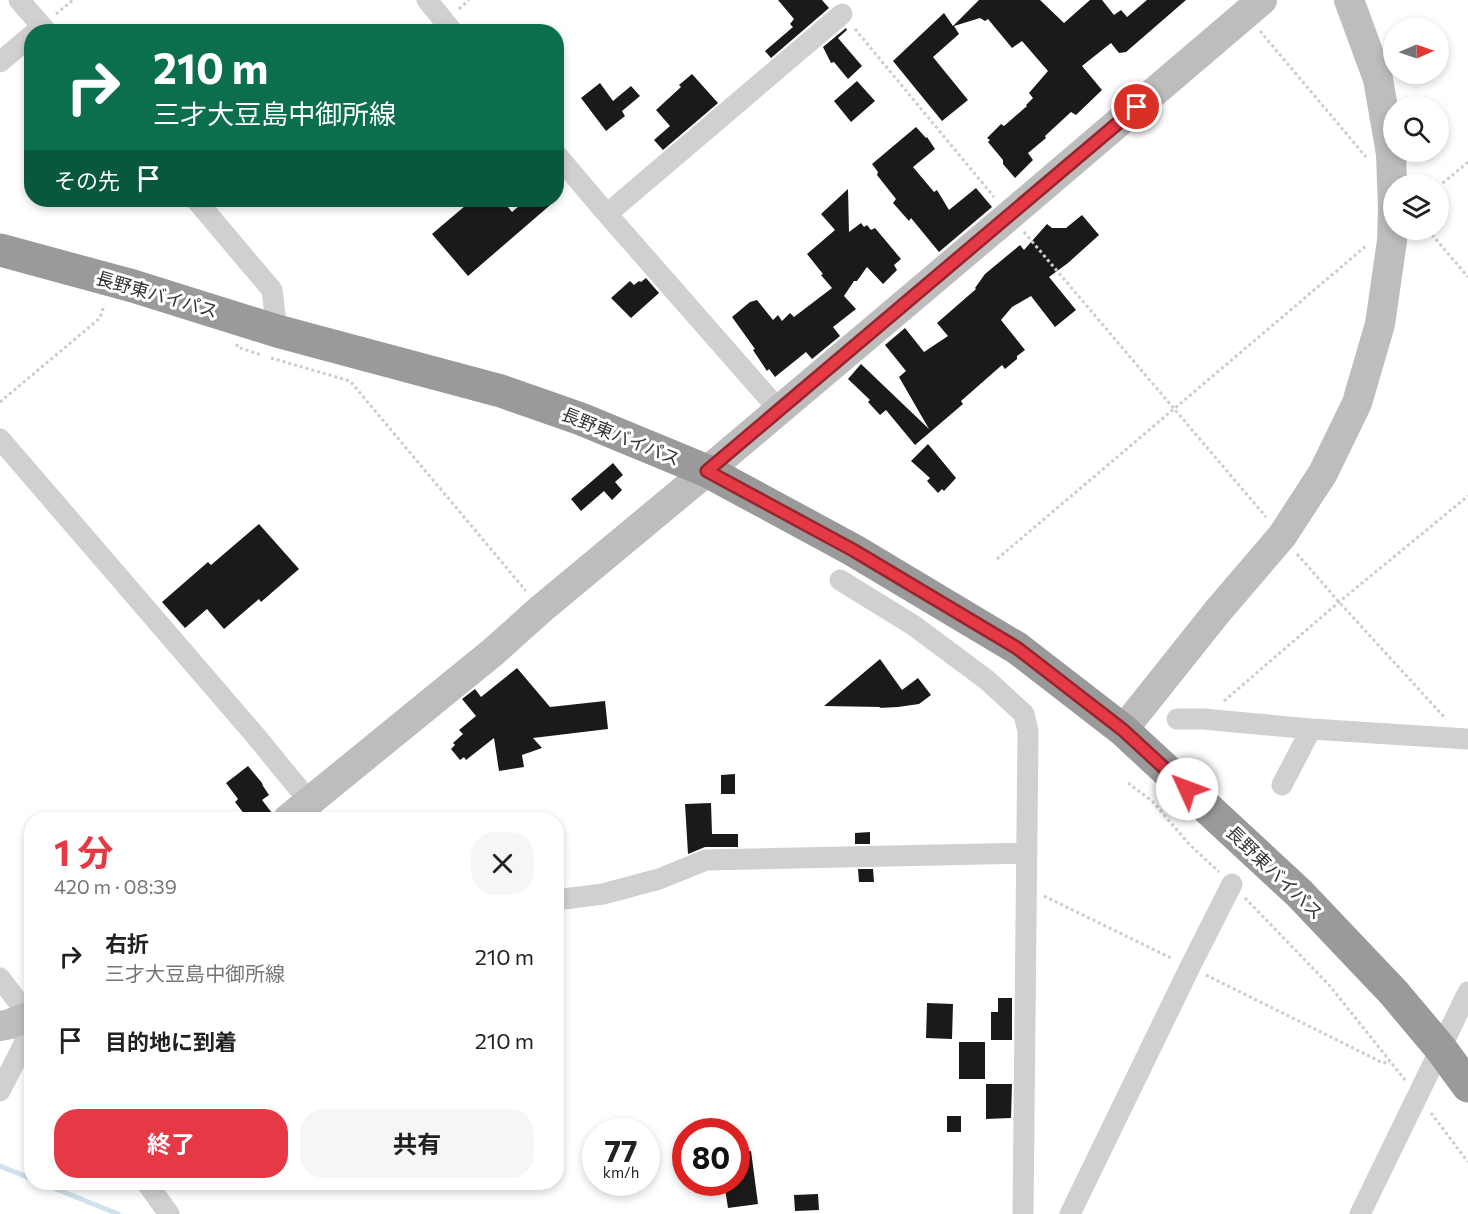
<!DOCTYPE html>
<html lang="ja">
<meta charset="utf-8">
<style>
body{margin:0;font-family:Commissioner,"Noto Sans JP",sans-serif;background:#f6f6f6;color:#202124;height:100vh;display:flex;flex-direction:column;font-size:22px;white-space:nowrap}
*{box-sizing:border-box;margin:0}
p{font-size:20px;color:#757577}
.icon{flex:none;width:33px;height:33px;fill:none;stroke:currentColor;stroke-width:2;stroke-linecap:round;stroke-linejoin:round}
.map{position:relative;flex:1;overflow:hidden}
.drawer{position:absolute;left:24px;top:812px;width:540px;height:378px;display:flex;flex-direction:column;background:#fff;border-radius:24px;box-shadow:0 3px 9px #0003}
.drawer>*{flex:none}
.banner{position:absolute;left:24px;top:24px;width:540px;height:183px;border-radius:24px;box-shadow:0 3px 9px #0003;background:#0b6e4f;color:#fff;overflow:hidden}
.needle{width:39px;rotate:88deg}
.tools{position:absolute;left:1383px;top:18px;display:grid;gap:12px}
.tools a{display:grid;place-items:center;width:66px;height:66px;border-radius:50%;background:#fff;box-shadow:0 3px 9px #0003;font-size:30px}
.speed{position:absolute;left:582px;top:1118px;display:flex;gap:12px;font-size:30px;font-weight:700;text-align:center}
.speed>*{display:grid;place-content:center;width:78px;height:78px;border-radius:50%;background:#fff;box-shadow:0 3px 9px #0003;line-height:1}
.speed small{font-size:15px;font-weight:400}
.speed .limit{border:9px solid #d22;background:#fff;color:#111}
.pin{position:absolute;display:grid;place-items:center;width:51px;height:51px;color:#fff;margin:-26px;border:3px solid #fff;border-radius:50%;box-shadow:0 2px 6px #0007}
.me{position:absolute;width:66px;margin:-33px;rotate:313deg;stroke-linejoin:round;filter:drop-shadow(0 0 4px #0008)}
.turn{display:flex;align-items:center;gap:21px;height:126px;padding:0 30px;font-size:27px}
.turn .icon{width:78px;height:78px;stroke-width:2.5}
.turn b{display:block;font-size:42px;line-height:51px}
.then{display:flex;align-items:center;height:57px;padding:0 30px;background:#0003;gap:12px;font-size:22px}
.round{display:grid;place-items:center;flex:none;width:63px;height:63px;border-radius:24px;background:#f6f6f6}
.headline{display:flex;align-items:center;justify-content:space-between;height:102px;padding:0 30px}
h1{font-size:36px;font-weight:700;line-height:45px;color:#e63946}
.button{display:flex;gap:12px;margin-top:auto;padding:12px 30px}
.button a{flex:1;height:69px;border-radius:24px;background:#e63946;color:#fff;font-size:24px;font-weight:700;line-height:69px;text-align:center}
.button a+a{background:#f6f6f6;color:#202124}
ul{padding:0;list-style:none}
li{display:flex;align-items:center;gap:18px;height:84px;padding:0 30px}
li div{flex:1}
li b{display:block;font-size:22px}
li em{font-style:normal}
.map>svg:first-child{display:block}
.lines{fill:none;stroke-linecap:round;stroke-linejoin:round}
.stream{stroke:#cfe2ee;stroke-width:5}
.building{fill:#1a1a1a}
.path{stroke:#cdcdcd;stroke-width:3;stroke-dasharray:3 3;stroke-linecap:butt}
.street{stroke:#d0d0d0;stroke-width:21}
.secondary{stroke:#bdbdbd;stroke-width:30}
.highway{stroke:#9a9a9a;stroke-width:33}
.route-casing{stroke:#96252e;stroke-width:15}
.route{stroke:#e63946;stroke-width:10}
.labels{text-anchor:middle;dominant-baseline:central;stroke-width:6;stroke-linejoin:round;paint-order:stroke}
.street-label{font-size:18px;fill:#333;stroke:#fff}
</style>
<div class="map">
<svg width="1468" height="1214" viewBox="0 0 1468 1214">
<rect width="100%" height="100%" fill="#fff"/>
<g class="lines">
<!-- stream -->
<path class="stream" d="M0,1166l32,13
M39,1182l79,32"/>
</g>
<!-- building -->
<path class="building" d="M778,0h44l7,8 -58,50 -6,-7 28,-24 -3,-3 4,-5z
M979,0h61l24,23 26,-23h12l12,15 7,-5 6,7 20,-17h39l-60,52 -7,1 -8,-10 -29,23 20,24 -26,25 -5,-3 -26,24 1,2 -18,15 5,7 -18,18 -12,-14v-4l-15,-18 2,-2 -3,-2 14,-14 3,2 23,-20 -1,-1 7,-7 -4,-5 19,-22 -26,-30 -10,7 -24,-29 -3,2 -5,-3 -26,8 5,8 -26,23 35,43 -26,21 -49,-60 51,-48 9,13z
M846,28l1,2 -9,8 24,28 -14,13 -14,-17 -3,1 -8,-16z
M692,74l26,29 -55,47 -9,-10 16,-14 -14,-16 25,-23 -2,-2z
M857,81l18,20 -24,21 -17,-21z
M600,83l13,18 18,-15 9,10 -18,15 3,5 -19,15 -25,-33z
M916,127l10,11 1,-1 8,12 -22,18 21,25 3,-2 12,20 27,-22 16,19 -53,45 -28,-34 -2,3 -16,-18 3,-4 -19,-24 1,-3 -6,-8z
M848,189l1,43 12,-9 3,4 3,-2 4,5 4,-2 26,31 -7,6 3,5 -14,14 -16,-17 -10,14h-3l-10,15 12,13 -23,18 7,9 -28,23 -6,-7 -31,25 -6,-8 -2,2 -14,-21 2,-1 -23,-32 18,-15 7,-2 16,20 5,-5 4,6 8,-8 4,4 38,-29 -11,-13 2,-1 -16,-20 28,-24 -14,-16z
M472,200h30l10,12 14,-12h30l-88,76 -36,-42z
M1082,215l17,20 -31,28 -19,14 27,33 -21,17 -24,-31 -19,11 -11,13 24,30 -8,6v3l-12,10 -3,-4 -41,36 2,3 -48,41 -29,-35 -6,5 -12,-13 2,-2 -22,-21 13,-15 68,65 -30,-52 7,-6 -21,-26 20,-17 19,24 24,-16 -11,-13 39,-34 -1,-1 10,-14 35,-29 4,5 23,-26 5,4h14z
M646,278l13,15 -28,25 -20,-20 19,-17 4,4 5,-4 2,1z
M928,444l28,34 -12,13 -2,-2 -4,4 -11,-12 3,-3 -19,-17z
M613,463l10,12 -8,7 7,8 -10,10 -8,-9 -23,20 -10,-12z
M259,524l40,45 -38,33 -2,-3 -35,30 -17,-20 -22,19 -23,-26 46,-40 3,3z
M880,659l22,31 16,-12 13,17 -12,9 -21,3 -19,1 2,-1 -57,-1z
M517,668l33,39 55,-6 3,28 -75,9 9,10 -20,7 2,12 -25,4 -5,-33 -28,22 -2,-3 -4,3 -9,-11 4,-4 -2,-2 10,-9 -4,-4 17,-14 -14,-17 13,-10 6,8z
M248,766l14,17 1,3 6,9 -7,5 10,13 -1,6h-23l-13,-17 3,-3 -12,-16z
M735,774v20h-14v-19z
M711,803l1,31h26v13h-33l-17,7 -3,-50z
M870,832v12h-15v-11z
M858,869h15l1,13h-15z
M998,998h14v42h-21v-28h7z
M927,1003l26,1 -1,35 -26,-1z
M959,1042h26v37h-26z
M986,1084h26l-1,34 -25,1z
M947,1116h14v16h-14z
M751,1151l7,53 -30,4 -4,-26h12v-29z
M818,1194l1,16 -24,1 -1,-16z"/>
<g class="lines">
<!-- path -->
<path class="path" d="M459,9l10,-9
M56,14l17,-14
M855,29l139,168
M1260,31l106,126
M1438,187l30,-25
M227,206l8,-6
M1428,230l40,47
M1024,232l242,285
M237,344v3l25,8
M271,358l79,23 176,210
M0,402l100,-84 4,-13
M1297,554l42,48 107,117
M997,559l369,-313
M1224,701l115,-99 129,-106
M1128,783l24,18 37,43 30,28
M1044,896l129,63
M1245,898l85,88 75,94
M1206,975l177,88 7,-1
M1431,1113l37,49"/>
<!-- street -->
<path class="street" d="M19,0l28,32
M427,0l26,32
M0,62l32,-27
M556,154l51,60 172,196
M196,200l76,90 5,41
M607,214l235,-200
M0,439l254,295 55,67
M840,580l73,45 74,55 37,34 4,17 -5,483
M1177,719h26l108,10 157,10
M1282,785l29,-56
M556,900l47,-6 56,-15 47,-19 321,-7
M0,978l32,42
M0,1091l24,-47 1,-7
M146,1182l23,32
M1070,1214l120,-247 42,-83
M1360,1214l108,-222"/>
<!-- secondary -->
<path class="secondary" d="M1123,730l94,-118 65,-76 41,-63 34,-70 23,-79 12,-83 1,-32 -2,-55 -13,-75 -29,-79
M288,819l205,-167 48,-43 166,-138 303,-256 252,-215
M0,1026l10,-2 22,-9"/>
<!-- highway -->
<path class="highway" d="M0,250l133,36 144,45 224,60 80,28 126,52 146,79 164,98 106,82 176,163 95,100 47,56 27,37"/>
</g>
<g class="lines">
<defs>
<path id="route" d="M1137,107l-430,364 146,79 164,98 106,82 64,59"/>
</defs>
<!-- route casing -->
<use href="#route" class="route-casing"/>
<!-- route -->
<use href="#route" class="route"/>
</g>
<g class="labels">
<!-- street labels -->
<g class="street-label">
<text transform="translate(157 294) rotate(16)">長野東バイパス</text>
<text transform="translate(621 436) rotate(22)">長野東バイパス</text>
<text transform="translate(1275 872) rotate(44)">長野東バイパス</text>
</g>
</g>
</svg>
<div class="tools">
<a><svg class="needle" viewBox="-14 -14 28 28"><path d="M0-13l5 13h-10z" fill="#e53935"/><path d="M0 13l5-13h-10z" fill="#757577"/></svg></a>
<a><svg class="icon" aria-label="search" viewBox="0 0 24 24"><circle cx="10" cy="10" r="6"/><path d="M15 15l6 6"/></svg></a>
<a><svg class="icon" aria-label="layers" viewBox="0 0 24 24"><path d="M12 4l9 5-9 5-9-5zM3 14l9 5 9-5"/></svg></a>
</div>
<div class="speed"><div>77<small>km/h</small></div><div class="limit">80</div></div>
<div class="pin" style="left:1137px;top:107px;background:#d93025"><svg class="icon" aria-label="arrive" viewBox="0 0 24 24"><path d="M6 21V4h12l-3 4 3 4H6"/></svg></div>
<svg class="me" style="left:1187px;top:789px" viewBox="-20 -20 40 40"><circle r="19" fill="#fff"/><path d="M0-13L10 11 0 6-10 11z" fill="#e63946"/></svg>
<div class="banner">
<div class="turn"><svg class="icon" aria-label="right" viewBox="0 0 24 24"><path d="M7 20v-9h11M14 6l5 5-5 5"/></svg><div><b>210 m</b>三才大豆島中御所線</div></div>
<div class="then">その先<svg class="icon" aria-label="arrive" viewBox="0 0 24 24"><path d="M6 21V4h12l-3 4 3 4H6"/></svg></div>
</div>
<section class="drawer">
<div class="headline"><div><h1>1 分</h1><p>420 m · 08:39</p></div><a class="round"><svg class="icon" aria-label="close" viewBox="0 0 24 24"><path d="M6 6l12 12M18 6L6 18"/></svg></a></div>
<ul>
<li><svg class="icon" aria-label="right" viewBox="0 0 24 24"><path d="M7 20v-9h11M14 6l5 5-5 5"/></svg><div><b>右折</b><p>三才大豆島中御所線</p></div><em>210 m</em></li>
<li><svg class="icon" aria-label="arrive" viewBox="0 0 24 24"><path d="M6 21V4h12l-3 4 3 4H6"/></svg><div><b>目的地に到着</b></div><em>210 m</em></li>
</ul>
<div class="button"><a>終了</a><a>共有</a></div>
</section>
</div>
